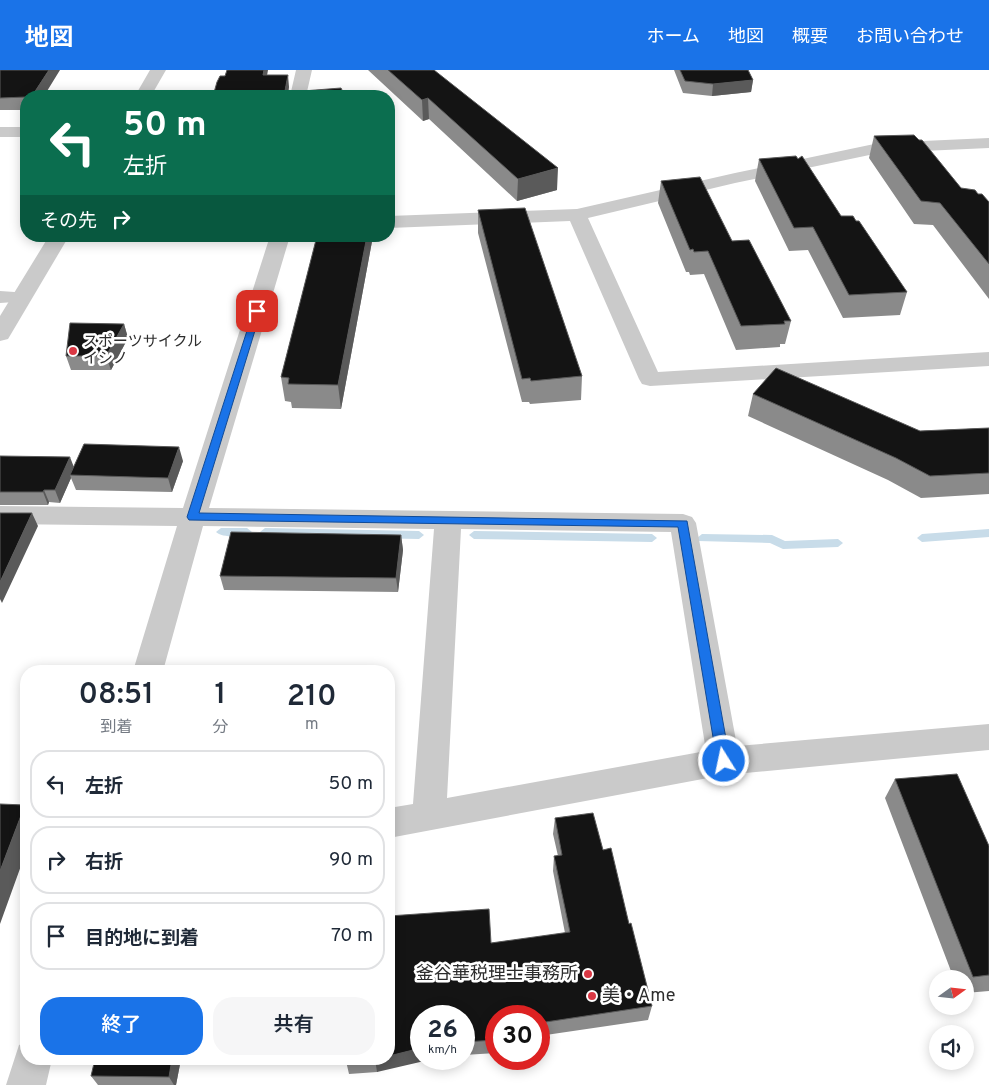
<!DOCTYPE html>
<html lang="ja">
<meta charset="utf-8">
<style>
body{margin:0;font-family:Overpass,"Noto Sans JP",sans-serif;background:#f6f6f7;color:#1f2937;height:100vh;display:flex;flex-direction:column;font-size:19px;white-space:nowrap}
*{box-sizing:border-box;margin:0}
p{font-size:16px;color:#747a83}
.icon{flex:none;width:28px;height:28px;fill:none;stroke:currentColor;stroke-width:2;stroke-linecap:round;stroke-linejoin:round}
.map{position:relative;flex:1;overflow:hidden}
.sheet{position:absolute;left:20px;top:595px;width:375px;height:400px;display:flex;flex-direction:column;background:#fff;border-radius:20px;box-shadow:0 2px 12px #0003}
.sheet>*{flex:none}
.hud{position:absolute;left:20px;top:20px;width:375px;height:152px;border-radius:20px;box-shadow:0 2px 12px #0003;background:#0b6e4f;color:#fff;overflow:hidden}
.needle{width:32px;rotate:75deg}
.tools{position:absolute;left:929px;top:900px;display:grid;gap:10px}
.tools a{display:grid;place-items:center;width:45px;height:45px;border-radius:50%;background:#fff;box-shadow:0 2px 12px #0003;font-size:25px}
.speed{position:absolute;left:410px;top:935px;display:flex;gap:10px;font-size:25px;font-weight:700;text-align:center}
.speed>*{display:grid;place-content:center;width:65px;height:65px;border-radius:50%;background:#fff;box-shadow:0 2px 12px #0003;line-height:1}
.speed small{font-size:12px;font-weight:400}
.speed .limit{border:8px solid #d22;background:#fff;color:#111}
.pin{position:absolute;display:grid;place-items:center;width:42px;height:42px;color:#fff;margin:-21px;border-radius:10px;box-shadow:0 2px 8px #0006}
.me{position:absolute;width:55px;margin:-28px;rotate:350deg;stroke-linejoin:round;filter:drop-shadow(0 0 4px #0008)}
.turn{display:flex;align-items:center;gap:18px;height:105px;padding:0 20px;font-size:22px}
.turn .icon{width:65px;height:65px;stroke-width:2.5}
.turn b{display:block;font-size:35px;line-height:42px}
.then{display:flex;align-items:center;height:48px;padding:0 20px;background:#0003;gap:10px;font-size:19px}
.eta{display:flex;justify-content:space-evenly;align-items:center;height:85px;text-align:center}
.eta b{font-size:30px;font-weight:600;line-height:35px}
.primary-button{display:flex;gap:10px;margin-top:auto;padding:10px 20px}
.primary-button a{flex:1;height:58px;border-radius:20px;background:#1a73e8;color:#fff;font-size:20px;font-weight:600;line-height:58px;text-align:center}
.primary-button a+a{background:#f6f6f7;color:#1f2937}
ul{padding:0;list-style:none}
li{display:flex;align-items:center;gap:15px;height:68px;margin:0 10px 8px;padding:0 10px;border:2px solid #e0e1e3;border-radius:20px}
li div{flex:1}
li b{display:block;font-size:19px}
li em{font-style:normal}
header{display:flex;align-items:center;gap:30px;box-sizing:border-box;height:70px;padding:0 25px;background:#1a73e8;color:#fff}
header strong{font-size:24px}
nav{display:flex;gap:28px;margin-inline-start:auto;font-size:18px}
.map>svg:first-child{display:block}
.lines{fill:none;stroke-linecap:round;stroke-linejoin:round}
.stream{fill:#c8dce9;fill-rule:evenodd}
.minor{fill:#cacaca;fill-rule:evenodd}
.tertiary{fill:#cacaca;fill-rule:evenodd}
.wall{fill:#8a8a8a}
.shaded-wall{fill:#5a5a5a}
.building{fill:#141414;stroke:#5a5a5a}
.route{fill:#1a73e8;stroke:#114b97}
.poi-dot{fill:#da3844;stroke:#fff;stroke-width:2}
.labels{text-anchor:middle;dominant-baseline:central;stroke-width:5;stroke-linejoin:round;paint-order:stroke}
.poi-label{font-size:15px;fill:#2d2d2d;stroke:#fff;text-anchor:start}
.near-poi-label{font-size:18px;fill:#2d2d2d;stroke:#fff;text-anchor:end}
</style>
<header>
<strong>地図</strong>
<nav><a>ホーム</a><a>地図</a><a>概要</a><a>お問い合わせ</a></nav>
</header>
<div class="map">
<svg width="989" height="1015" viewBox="0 0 989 1015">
<rect width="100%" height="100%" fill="#fff"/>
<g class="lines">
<!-- stream -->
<path class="stream" d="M221,458h26l5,4c-6,6 -30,6 -36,0z
M265,458l154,3 5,4 -5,4 -154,-3 -5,-4z
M989,459v8l-67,5 -5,-4 5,-4z
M474,461l178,3 5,4 -5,4 -178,-3 -5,-4z
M702,464l70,1 13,6 53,-2 5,4 -5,4 -55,2 -13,-6 -72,-2 -1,-3z"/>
<!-- minor -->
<path class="minor" d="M296,0h16l-6,26h-16z
M989,68v10l-110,5 -144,30 -147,35 70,154 331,-20v14l-339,20 -8,-2 -3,-5 -69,-158 -181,7v-12l188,-7 158,-36 144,-30z
M270,166h20l-81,272 474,6 9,3 4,6 41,223 252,-22v26l-265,25 -335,63v-30l24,-4 21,-275 -231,-3 -40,145h-30l44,-145 -177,-2v-18l183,2zM461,459l210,3 35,219 -259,47z
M0,221l29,2 3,4 -3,4 -29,2z
M26,972v17h26l-6,26h-40l13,-40z"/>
<!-- tertiary -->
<path class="tertiary" d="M150,0h16l-15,26h-16z
M0,57h26v10h-26z
M49,166h20l-58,98 -3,5 -8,2v-25z"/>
</g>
<!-- wall -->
<path class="wall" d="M0,0l26,26v14h-26z
M368,0h66l123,120 -40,11 -88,-82 -6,2z
M674,0h74l5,10 -2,12 -39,4 -29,-3z
M874,66l45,4 42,48 17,6 11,8v97l-56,-74 -19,-1 -45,-66z
M759,89l82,57 15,5 51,71 -7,23 -57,3 -35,-68 -19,1 -34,-70z
M661,111l71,60 59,80 -6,23h-5v3l-44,3 -32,-76 -14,1 -1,-3h-3l-28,-69z
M478,140l104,166 -1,24 -51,4 -1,-2h-7l-44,-169z
M317,166h56l-32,173 -49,-1 -1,-6 -6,-1 -4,-24z
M124,254l4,14 -17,32h-40l-5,-14z
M753,324l167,37 69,-3v66l-68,4 -33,-18 -140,-64z
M0,386l74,11 109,-6 -11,31 -96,-2 -5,-12 -11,25 -11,-1 -1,3h-48z
M401,465l2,15 -5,42 -174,-2 -4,-14z
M895,709l94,67v145l-24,2v-14h-11l-69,-181z
M555,748l48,32 26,74 23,82 -4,14 -109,16v-20h-43v37l-32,2v-39l-87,56 -28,2 -3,-13 145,-118 74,-10 -12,-62 1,-15h4l-5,-22z
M181,989l-5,26h-78l-7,-9z"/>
<!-- shaded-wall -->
<path class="shaded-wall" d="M49,0h11l-16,26h-12z
M264,0h4l-3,17 -2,-12z
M288,5l1,12 -1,9h-4z
M753,10l-2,12 -39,4 1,-12z
M428,28l1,21 -6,2 -1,-21z
M558,98l-1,22 -40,11 1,-22z
M389,108l1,20h-1z
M367,166h6l-32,173 -3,-24z
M124,254l4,14 -17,32 -5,-14z
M179,377l4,14 -11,31 -4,-14z
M70,387l5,13 -5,5 1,3 -11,25 -5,-13z
M44,420l5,12 -1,3 -5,-13z
M32,443l6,13 -36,77 -2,-4v-17z
M401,465l2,15 -5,42 -2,-14z
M25,735l1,1v46l-26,72v-53z
M421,978v11h12l-56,13 -2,-13h14v-3z
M172,989h9l-5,26h-2l-5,-8z"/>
<!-- building -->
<path class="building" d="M0,0h49l-17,26h-6v1l-26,1z
M227,0h37l-1,5h25l-4,21h-71l4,-14 3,-6h5z
M388,0h46l124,98 -40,11 -90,-81 -6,2z
M680,0h68l5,10 -40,4 -28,-3z
M341,18l4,8h-40l-2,-5z
M914,65l5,5h3l39,48 14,2 3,4h4l7,8v62l-49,-61 -19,-2 -47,-65z
M796,86l2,3 4,-3 39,60h12l3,5h3l48,71 -58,3 -36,-68 -19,1 -35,-69z
M700,107l32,64 17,-1 42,81h-7l1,3 -44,2 -33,-75 -14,1 -1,-3 -3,1 -29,-69z
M525,138l57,168 -51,5 -1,-3 -8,1 -44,-169z
M317,166h50l-29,149 -50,-1 1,-6 -8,-1z
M70,253l54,1 -18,32h-40z
M776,298l144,63 69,-3v45l-59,3 -34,-18 -143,-64z
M84,374l95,3 -11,31 -98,-3z
M0,386l70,1 -15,33h-11l-1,2h-43z
M0,443h32l-32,69z
M231,462l170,3 -5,43 -176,-2z
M957,704l32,72v129l-16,2 -78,-198z
M0,734l25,1 -25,66z
M593,743l10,37 8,-2 18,76 2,-1 21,83 -113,17v-7h-43v24l-32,2v-26h-43v32l-32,8v-140l100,-7 2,34 79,-11 -16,-76 8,-1 -7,-37z
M95,989h77l-3,18 -78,-1z
M346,989h30l-30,2z"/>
<!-- route -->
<path class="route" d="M254,239l7,2 -62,202 488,8 43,240 -2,4 -4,1 -5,-1 -2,-4 -39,-234 -489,-7 -2,-3z"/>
<!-- markers -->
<g class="poi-dot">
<circle cx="73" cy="281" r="5"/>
<circle cx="588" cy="904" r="5"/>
<circle cx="592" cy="926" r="5"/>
</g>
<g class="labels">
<!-- poi labels -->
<g class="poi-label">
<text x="83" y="272">スポーツサイクル<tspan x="83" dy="17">イシノ</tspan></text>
</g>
<!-- near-poi labels -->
<g class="near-poi-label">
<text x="578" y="904">釜谷華税理士事務所</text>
<text x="602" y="926" text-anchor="start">美・Ame</text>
</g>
</g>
</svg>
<div class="tools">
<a><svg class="needle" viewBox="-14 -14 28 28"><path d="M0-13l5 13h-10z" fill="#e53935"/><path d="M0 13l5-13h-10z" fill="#747a83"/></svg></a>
<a><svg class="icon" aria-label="sound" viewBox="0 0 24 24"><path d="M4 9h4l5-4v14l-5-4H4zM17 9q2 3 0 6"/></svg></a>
</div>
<div class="speed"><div>26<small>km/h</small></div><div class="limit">30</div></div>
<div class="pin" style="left:257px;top:241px;background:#d93025"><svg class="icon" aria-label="arrive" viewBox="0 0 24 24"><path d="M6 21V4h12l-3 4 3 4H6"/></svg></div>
<svg class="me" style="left:724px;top:691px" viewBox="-20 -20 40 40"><circle r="17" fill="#1a73e8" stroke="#fff" stroke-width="3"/><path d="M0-11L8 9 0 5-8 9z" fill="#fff"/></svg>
<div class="hud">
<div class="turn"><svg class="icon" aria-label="left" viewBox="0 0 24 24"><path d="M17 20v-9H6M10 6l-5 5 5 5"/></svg><div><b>50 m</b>左折</div></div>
<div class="then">その先<svg class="icon" aria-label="right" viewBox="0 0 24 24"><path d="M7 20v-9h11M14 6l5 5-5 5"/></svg></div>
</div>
<section class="sheet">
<div class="eta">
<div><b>08:51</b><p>到着</p></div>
<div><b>1</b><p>分</p></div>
<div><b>210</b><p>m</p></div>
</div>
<ul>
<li><svg class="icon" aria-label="left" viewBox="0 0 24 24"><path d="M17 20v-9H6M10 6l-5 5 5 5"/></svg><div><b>左折</b></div><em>50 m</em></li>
<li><svg class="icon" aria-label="right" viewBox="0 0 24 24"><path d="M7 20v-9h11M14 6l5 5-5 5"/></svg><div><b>右折</b></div><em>90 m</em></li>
<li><svg class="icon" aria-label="arrive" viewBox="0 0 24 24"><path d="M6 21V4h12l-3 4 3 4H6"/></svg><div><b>目的地に到着</b></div><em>70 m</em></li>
</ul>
<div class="primary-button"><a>終了</a><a>共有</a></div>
</section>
</div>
